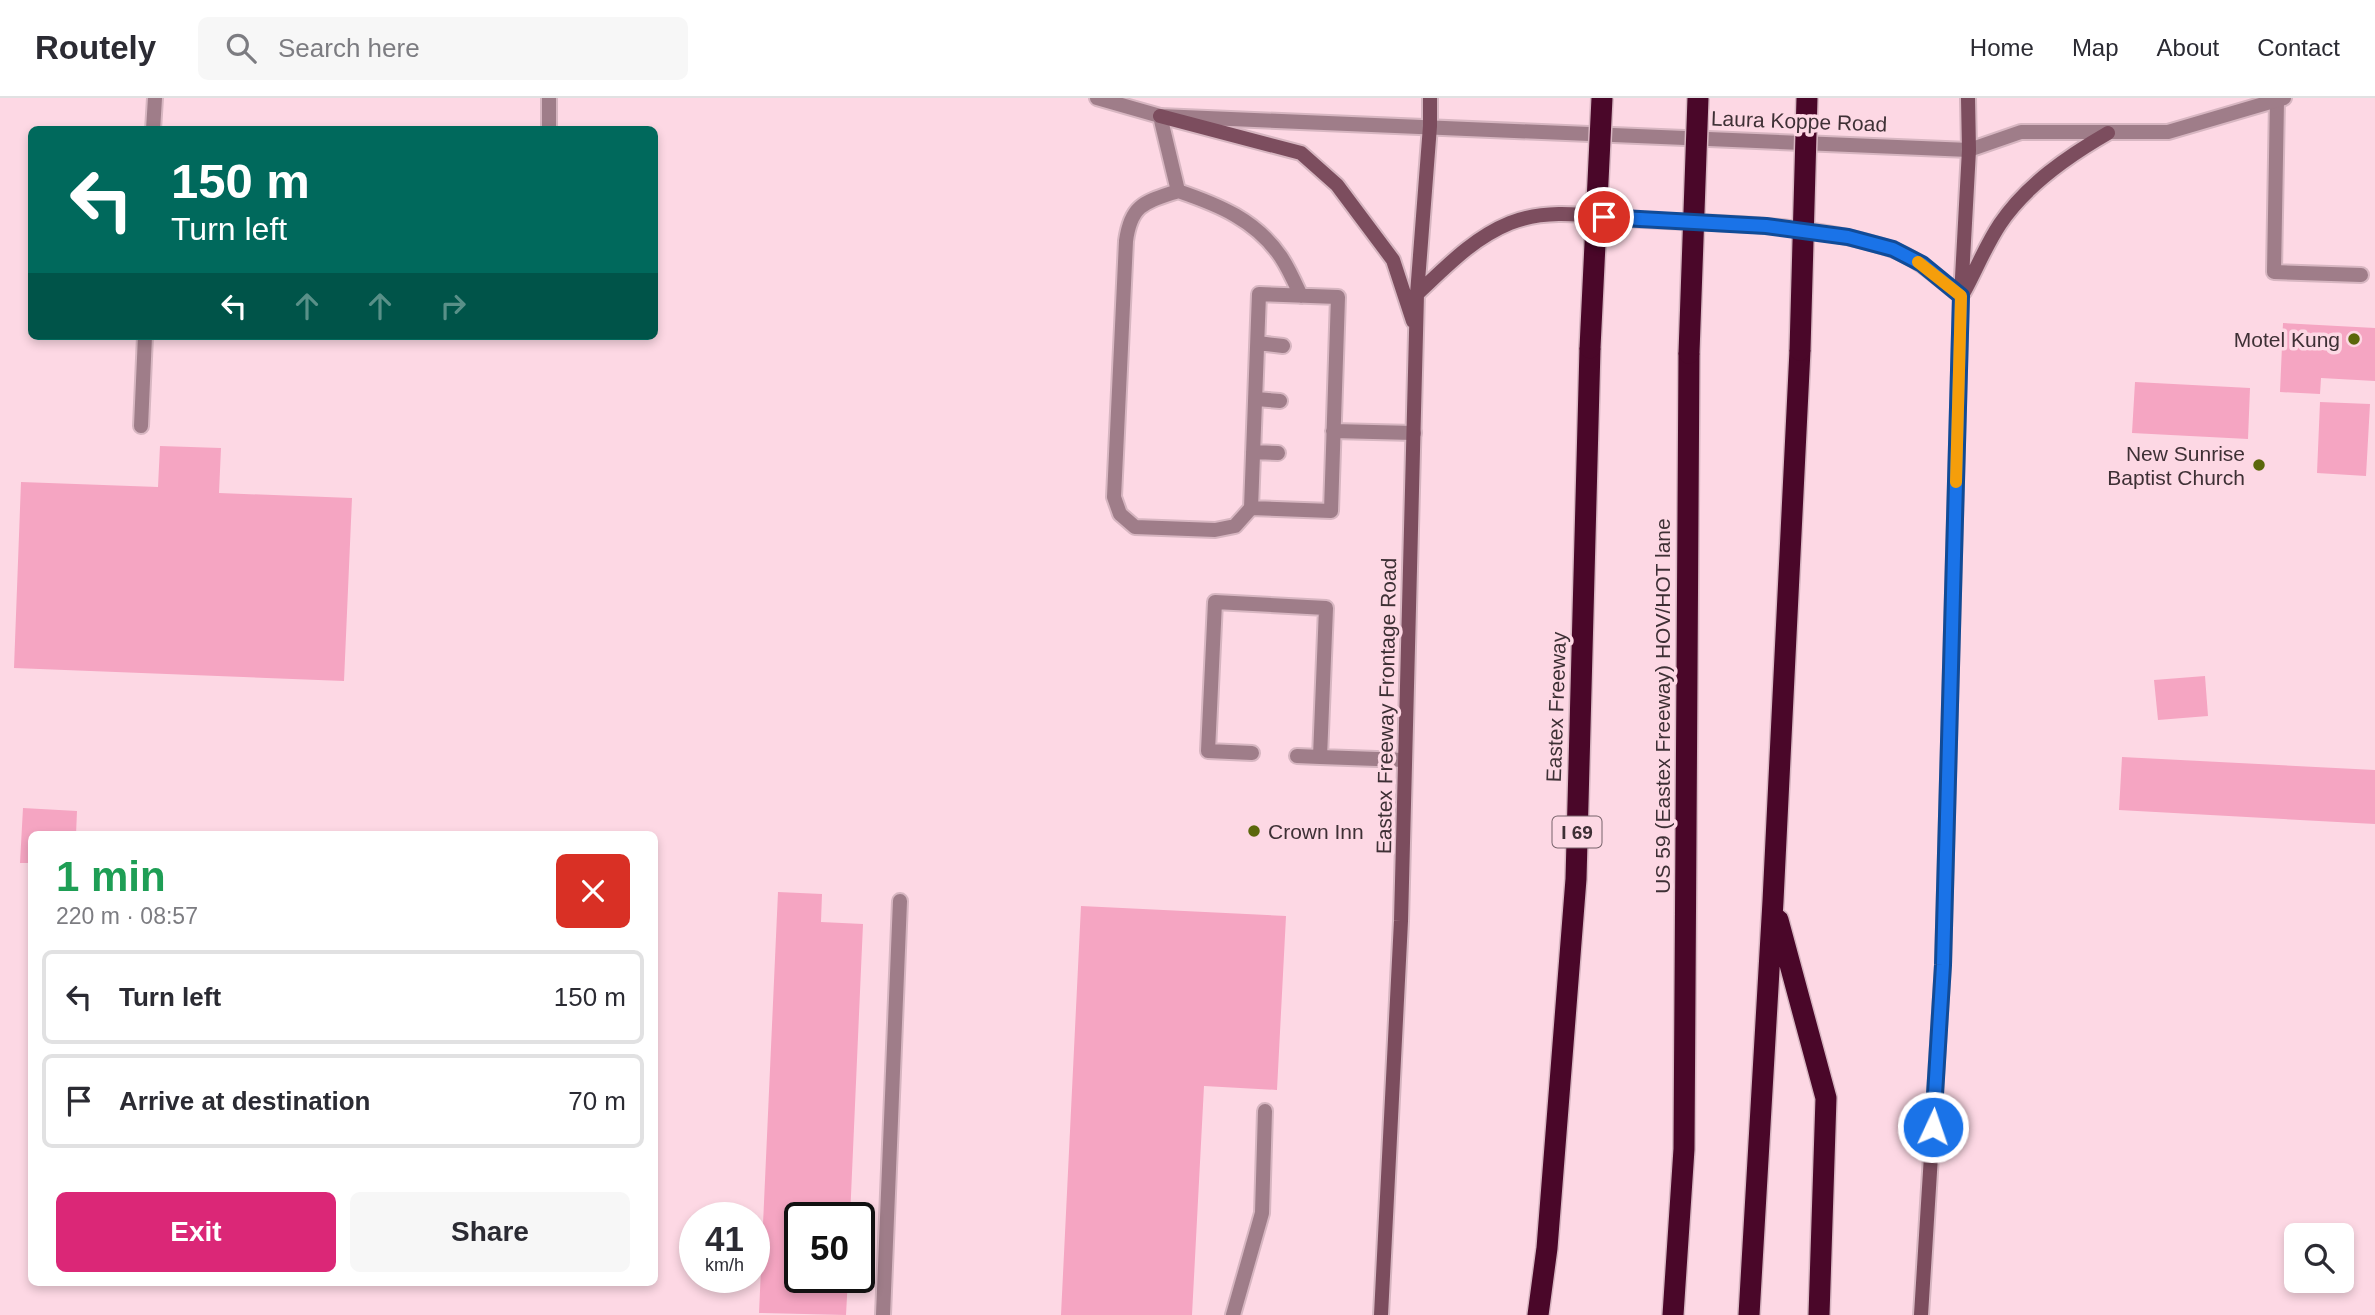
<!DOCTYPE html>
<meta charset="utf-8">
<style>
body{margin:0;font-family:Helvetica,sans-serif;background:#f7f7f7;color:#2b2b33;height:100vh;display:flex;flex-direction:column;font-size:26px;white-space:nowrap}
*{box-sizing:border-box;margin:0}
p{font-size:23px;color:#7c7c81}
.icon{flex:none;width:38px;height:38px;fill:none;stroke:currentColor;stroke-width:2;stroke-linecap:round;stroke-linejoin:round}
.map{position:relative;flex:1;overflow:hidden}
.drawer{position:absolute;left:28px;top:733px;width:630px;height:455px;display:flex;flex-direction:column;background:#fff;border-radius:10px;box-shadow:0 4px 10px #0003}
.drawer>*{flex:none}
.hud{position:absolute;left:28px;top:28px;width:630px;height:214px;border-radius:10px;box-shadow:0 4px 10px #0003;background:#00695c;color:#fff;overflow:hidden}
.controls{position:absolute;left:2284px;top:1125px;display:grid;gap:14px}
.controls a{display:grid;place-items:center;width:70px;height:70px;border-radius:10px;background:#fff;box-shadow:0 4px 10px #0003;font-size:35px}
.speed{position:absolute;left:679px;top:1104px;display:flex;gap:14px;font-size:35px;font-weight:700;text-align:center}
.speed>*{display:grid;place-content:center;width:91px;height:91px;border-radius:50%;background:#fff;box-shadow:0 4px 10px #0003;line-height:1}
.speed small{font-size:18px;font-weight:400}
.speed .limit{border:4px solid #111;border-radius:10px;background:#fff;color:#111}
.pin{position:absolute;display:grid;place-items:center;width:60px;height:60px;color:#fff;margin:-30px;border:4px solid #fff;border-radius:50%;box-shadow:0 2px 7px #0007}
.me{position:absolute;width:77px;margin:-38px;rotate:3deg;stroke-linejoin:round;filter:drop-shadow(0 0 5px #0008)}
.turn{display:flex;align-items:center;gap:24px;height:147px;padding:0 28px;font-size:32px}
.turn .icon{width:91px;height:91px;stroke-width:2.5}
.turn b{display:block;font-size:49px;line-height:60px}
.lanes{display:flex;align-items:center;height:66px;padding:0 28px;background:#0003;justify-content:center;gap:35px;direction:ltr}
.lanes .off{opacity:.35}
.round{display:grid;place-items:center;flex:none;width:74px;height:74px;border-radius:10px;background:#f7f7f7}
.head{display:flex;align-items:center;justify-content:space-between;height:119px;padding:0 28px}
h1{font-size:42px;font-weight:800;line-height:52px;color:#1e9e55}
.button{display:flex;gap:14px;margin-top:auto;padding:14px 28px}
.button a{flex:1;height:80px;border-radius:10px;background:#db2777;color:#fff;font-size:28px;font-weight:800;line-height:80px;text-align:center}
.button a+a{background:#f7f7f7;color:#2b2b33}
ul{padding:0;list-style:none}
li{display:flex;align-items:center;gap:21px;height:94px;margin:0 14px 10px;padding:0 14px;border:4px solid #e1e1e2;border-radius:10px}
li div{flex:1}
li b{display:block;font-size:26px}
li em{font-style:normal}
header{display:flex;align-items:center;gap:42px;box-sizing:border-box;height:98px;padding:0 35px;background:#fff;border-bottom:2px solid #e1e1e2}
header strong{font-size:33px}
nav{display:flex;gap:38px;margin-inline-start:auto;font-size:24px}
.search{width:490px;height:63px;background:#f7f7f7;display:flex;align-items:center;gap:18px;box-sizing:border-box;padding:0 24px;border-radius:10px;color:#7c7c81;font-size:26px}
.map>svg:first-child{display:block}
.building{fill:#f5a5c2}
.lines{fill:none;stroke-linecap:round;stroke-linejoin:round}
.service-casing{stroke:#d7b6c1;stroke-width:18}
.tertiary-casing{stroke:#d7b6c1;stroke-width:18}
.secondary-casing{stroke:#d7b6c1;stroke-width:18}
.motorway-casing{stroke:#d7b6c1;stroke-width:24}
.service{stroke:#9f7d89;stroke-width:14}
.tertiary{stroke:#9f7d89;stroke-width:14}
.secondary{stroke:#7c4d5e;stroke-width:14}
.motorway{stroke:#4a0729;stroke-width:21}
.motorway-bridge-casing{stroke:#d7b6c1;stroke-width:24;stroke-linecap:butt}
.motorway-bridge{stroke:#4a0729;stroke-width:21}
.route-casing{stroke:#114b97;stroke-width:18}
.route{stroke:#1a73e8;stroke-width:12}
.slow{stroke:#f59e0b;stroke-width:12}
.poi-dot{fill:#5b670b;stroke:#fdd8e4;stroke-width:2.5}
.labels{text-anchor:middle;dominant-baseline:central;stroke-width:7;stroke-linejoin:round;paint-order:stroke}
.shield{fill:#fdd8e4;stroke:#77626a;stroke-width:2}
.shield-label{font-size:19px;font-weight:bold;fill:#3e3035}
.street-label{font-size:21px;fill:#3e3035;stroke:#fdd8e4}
.poi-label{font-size:21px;fill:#3e3035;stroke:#fdd8e4;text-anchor:end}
</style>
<header>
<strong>Routely</strong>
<div class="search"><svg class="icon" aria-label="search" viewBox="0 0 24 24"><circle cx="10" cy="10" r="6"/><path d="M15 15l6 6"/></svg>Search here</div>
<nav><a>Home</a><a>Map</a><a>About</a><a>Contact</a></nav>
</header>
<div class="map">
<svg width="2375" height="1217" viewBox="0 0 2375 1217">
<rect width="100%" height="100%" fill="#fdd8e4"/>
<!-- building -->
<path class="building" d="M2283,225l92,5v53l-54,-3 -1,16 -40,-2z
M2135,284l115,6 -2,51 -116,-6z
M2320,304l50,2 -4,72 -49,-3z
M160,348l61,2 -2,45 133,5 -8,183 -330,-13 7,-186 137,5z
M2205,578l3,40 -50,4 -4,-40z
M2122,659l253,13v54l-256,-14z
M23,710l54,3 -1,24h-44v28h-12z
M778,794l44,2 -1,28 42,2 -13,294h-50v60h48l-2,37 -87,-2z
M1081,808l205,10 -9,174 -73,-4 -12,229h-131z"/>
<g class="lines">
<defs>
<path id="service" d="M2277,2l-3,172 87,3
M1160,18l18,75c-33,11 -47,13 -52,50l-12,256 6,17 15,13 80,3 20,-4 16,-18 8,-214 79,3 -7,214 -80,-3
M153,32l2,-32
M549,32v-32
M1178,93c41,14 78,29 103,66 8,12 14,26 20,39
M1258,245l25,3
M1256,301l24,2
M141,328l4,-90
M1333,333l81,2
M1253,354l25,1
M1252,655l-44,-2 7,-149 111,6 -6,149 85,3
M1297,658l23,1
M883,1217l17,-414
M1233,1217l29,-102 3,-102"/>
<path id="tertiary" d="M1097,0l63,18 809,34 52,-18h147l116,-34"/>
<path id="secondary" d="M1160,18l141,37 36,32 56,75 20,61
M1964,194c12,-22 22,-47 36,-68 26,-39 68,-68 108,-91
M1417,196c29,-27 56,-56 93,-71 43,-17 88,-5 132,-3 82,4 170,2 249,29 27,9 48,30 70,47
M1381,1217l20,-394 16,-627 13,-168v-28
M1921,1217l22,-350 18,-669 8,-146 -1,-52"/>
<path id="motorway" d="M1778,822l48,178 -7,217
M1538,1217l9,-67 29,-369 14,-531
M1673,1217l11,-166 5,-796
M1749,1217l24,-414 27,-551"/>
</defs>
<!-- service casing -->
<use href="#service" class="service-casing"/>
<!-- tertiary casing -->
<use href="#tertiary" class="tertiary-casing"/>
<!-- secondary casing -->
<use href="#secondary" class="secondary-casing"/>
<!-- motorway casing -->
<use href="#motorway" class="motorway-casing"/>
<!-- service -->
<use href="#service" class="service"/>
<!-- tertiary -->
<use href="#tertiary" class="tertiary"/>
<!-- secondary -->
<use href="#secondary" class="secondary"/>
<!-- motorway -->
<use href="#motorway" class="motorway"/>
<defs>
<path id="motorway-bridge" d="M1590,250l12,-250
M1800,252l7,-252
M1689,255l9,-255"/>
</defs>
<!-- motorway-bridge casing -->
<use href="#motorway-bridge" class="motorway-bridge-casing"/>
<!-- motorway-bridge -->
<use href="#motorway-bridge" class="motorway-bridge"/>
</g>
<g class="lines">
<defs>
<path id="route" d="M1604,119l162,9 82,11 45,12 29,15 39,32 -18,669 -10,162"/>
</defs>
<!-- route casing -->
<use href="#route" class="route-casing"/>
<!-- route -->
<use href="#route" class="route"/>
<!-- slow -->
<path class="slow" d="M1918,164l43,34 -5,186"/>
</g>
<!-- markers -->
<g class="poi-dot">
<circle cx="2354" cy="241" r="7"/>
<circle cx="2259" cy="367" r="7"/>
<circle cx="1254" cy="733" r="7"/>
</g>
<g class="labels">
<!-- shield labels -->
<rect class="shield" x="1552.5" y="718.5" width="49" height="31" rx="5"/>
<g class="shield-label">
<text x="1577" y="734">I 69</text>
</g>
<!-- street labels -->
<g class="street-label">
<text transform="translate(1799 23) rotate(2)">Laura Koppe Road</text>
<text transform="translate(1386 608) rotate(-89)">Eastex Freeway Frontage Road</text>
<text transform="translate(1662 608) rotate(-90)">US 59 (Eastex Freeway) HOV/HOT lane</text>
<text transform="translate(1556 609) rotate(-88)">Eastex Freeway</text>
</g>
<!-- poi labels -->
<g class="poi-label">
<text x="2340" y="241">Motel Kung</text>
<text x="2245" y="355">New Sunrise<tspan x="2245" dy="24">Baptist Church</tspan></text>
<text x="1268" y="733" text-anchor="start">Crown Inn</text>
</g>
</g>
</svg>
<div class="controls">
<a><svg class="icon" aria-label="search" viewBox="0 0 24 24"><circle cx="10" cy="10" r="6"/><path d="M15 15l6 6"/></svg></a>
</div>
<div class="speed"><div>41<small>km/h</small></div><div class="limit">50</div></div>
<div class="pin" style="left:1604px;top:119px;background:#d93025"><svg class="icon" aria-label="arrive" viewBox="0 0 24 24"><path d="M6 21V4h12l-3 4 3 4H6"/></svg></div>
<svg class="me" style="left:1933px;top:1029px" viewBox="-20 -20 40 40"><circle r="17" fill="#1a73e8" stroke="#fff" stroke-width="3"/><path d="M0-11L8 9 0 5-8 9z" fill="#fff"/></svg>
<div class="hud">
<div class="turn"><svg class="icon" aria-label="left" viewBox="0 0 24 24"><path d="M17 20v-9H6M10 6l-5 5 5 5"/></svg><div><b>150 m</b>Turn left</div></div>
<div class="lanes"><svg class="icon" aria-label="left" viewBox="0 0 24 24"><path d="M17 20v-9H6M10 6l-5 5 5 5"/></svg><svg class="icon off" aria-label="ahead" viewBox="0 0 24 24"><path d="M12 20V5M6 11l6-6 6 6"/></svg><svg class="icon off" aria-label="ahead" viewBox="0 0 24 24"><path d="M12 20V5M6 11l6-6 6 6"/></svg><svg class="icon off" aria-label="right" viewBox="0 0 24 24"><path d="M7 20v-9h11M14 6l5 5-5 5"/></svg></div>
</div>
<section class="drawer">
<div class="head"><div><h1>1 min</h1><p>220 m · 08:57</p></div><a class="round" style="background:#d93025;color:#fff"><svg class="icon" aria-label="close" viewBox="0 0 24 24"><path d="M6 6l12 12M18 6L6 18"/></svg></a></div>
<ul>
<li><svg class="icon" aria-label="left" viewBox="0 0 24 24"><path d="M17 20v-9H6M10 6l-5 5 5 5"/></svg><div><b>Turn left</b></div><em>150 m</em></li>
<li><svg class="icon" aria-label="arrive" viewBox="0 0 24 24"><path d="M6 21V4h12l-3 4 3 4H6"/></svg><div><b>Arrive at destination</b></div><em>70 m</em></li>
</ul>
<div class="button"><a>Exit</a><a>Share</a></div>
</section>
</div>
